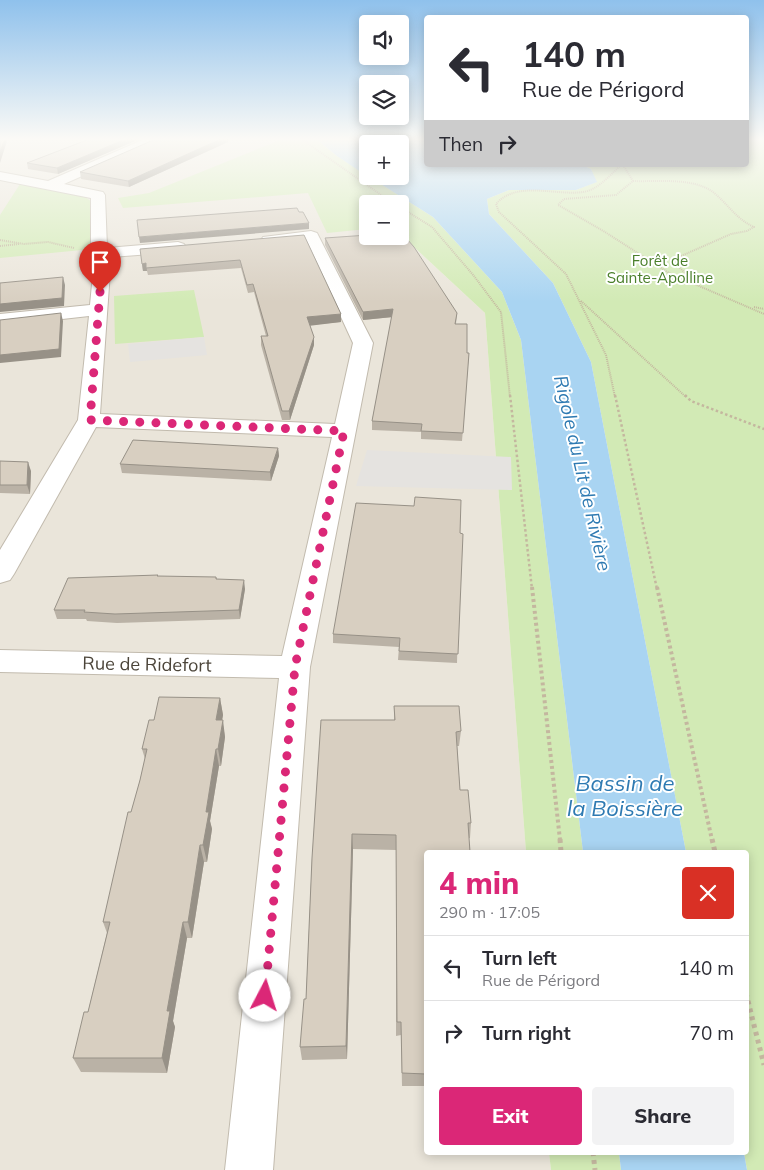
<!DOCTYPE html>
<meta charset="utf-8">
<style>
body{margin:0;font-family:Mulish,sans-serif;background:#f2f2f3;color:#2b2b33;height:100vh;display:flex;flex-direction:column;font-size:19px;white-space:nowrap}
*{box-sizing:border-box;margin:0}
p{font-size:16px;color:#7c7c81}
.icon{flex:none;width:28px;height:28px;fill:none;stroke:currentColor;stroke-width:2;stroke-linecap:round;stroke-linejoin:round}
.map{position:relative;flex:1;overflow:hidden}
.drawer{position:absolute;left:424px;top:850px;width:325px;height:305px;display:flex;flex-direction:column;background:#fff;border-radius:5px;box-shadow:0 2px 12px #0003}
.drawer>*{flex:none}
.hud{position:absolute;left:424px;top:15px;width:325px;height:152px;border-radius:5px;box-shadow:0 2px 12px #0003;background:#fff;color:#2b2b33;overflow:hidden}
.controls{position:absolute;left:359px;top:15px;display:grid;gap:10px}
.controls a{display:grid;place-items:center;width:50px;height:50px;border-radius:5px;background:#fff;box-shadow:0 2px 12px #0003;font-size:25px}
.pin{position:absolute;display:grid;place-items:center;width:42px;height:42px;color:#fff;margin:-51px -21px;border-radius:50% 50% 50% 0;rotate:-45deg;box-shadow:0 0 5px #0007}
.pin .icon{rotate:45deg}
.me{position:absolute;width:55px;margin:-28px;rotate:5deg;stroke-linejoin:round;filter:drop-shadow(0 0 4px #0008)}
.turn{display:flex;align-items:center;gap:18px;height:105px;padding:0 15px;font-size:22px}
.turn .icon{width:65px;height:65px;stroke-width:2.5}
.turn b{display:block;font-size:35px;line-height:42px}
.then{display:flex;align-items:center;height:48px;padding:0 15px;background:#0003;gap:10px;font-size:19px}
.round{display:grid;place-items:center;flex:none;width:52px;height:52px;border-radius:5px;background:#f2f2f3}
.overview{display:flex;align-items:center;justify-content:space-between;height:85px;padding:0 15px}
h1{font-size:30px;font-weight:800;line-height:38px;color:#db2777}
.action{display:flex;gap:10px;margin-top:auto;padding:10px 15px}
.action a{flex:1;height:58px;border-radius:5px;background:#db2777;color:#fff;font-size:20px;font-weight:800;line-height:58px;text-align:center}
.action a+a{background:#f2f2f3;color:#2b2b33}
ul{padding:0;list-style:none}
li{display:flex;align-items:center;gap:15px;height:65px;padding:0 15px;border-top:1px solid #e1e1e2}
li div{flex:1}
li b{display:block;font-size:19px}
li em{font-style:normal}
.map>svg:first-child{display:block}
.residential{fill:#eae5da}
.green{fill:#d2eab5}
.parking{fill:#e5e3e0}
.water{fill:#a9d4f2}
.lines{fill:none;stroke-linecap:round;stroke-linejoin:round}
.minor-casing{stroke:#c2bbae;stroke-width:2}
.path-far3{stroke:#c4b79f;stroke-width:2;stroke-dasharray:1 1;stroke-linecap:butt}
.path-far2{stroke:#c4b79f;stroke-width:2.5;stroke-dasharray:2.5 2.5;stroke-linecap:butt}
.path-far1{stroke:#c4b79f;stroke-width:4;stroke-dasharray:3 3;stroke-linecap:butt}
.path{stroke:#c4b79f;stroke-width:5;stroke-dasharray:4 4;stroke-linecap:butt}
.minor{fill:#fff;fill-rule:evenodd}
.wall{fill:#bab2a6}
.shaded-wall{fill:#979187}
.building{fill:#d8cfc1;stroke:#979187}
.route{stroke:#db2777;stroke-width:9;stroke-dasharray:0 16.2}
.labels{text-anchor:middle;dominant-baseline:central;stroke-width:4;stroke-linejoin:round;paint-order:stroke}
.far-park-label{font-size:15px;fill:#4a7f2a;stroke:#fff}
.street-label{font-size:18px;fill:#4b4439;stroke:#fff}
.water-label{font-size:19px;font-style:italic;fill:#2e7ab2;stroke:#fff}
.near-water-label{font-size:22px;font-style:italic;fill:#2e7ab2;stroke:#fff}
</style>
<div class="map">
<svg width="764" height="1170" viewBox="0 0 764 1170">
<rect width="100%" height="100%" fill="#f6f3ec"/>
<!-- residential -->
<path class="residential" d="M0,138h285l59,43 24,23v32h32v-2l85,79 41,539h-100v300l123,1 2,17h-551z"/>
<!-- green -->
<path class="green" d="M285,138h30l22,18 96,61 69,75 19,48 62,512h-57l-41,-539 -85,-79v-30h-32l-1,25 -40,4 -19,-40 -185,15 -5,-10 31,-5z
M746,138h18v1032h-17l-3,-17 2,-1v-300h-60l-95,-490 -38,-79 -64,-69 -2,-15 22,-9h67l20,-8 -5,-13 -9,-4h164z
M20,184c16,3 66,6 73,20l-1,45 -92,9v-43z
M194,290l10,47 -89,7 -1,-48z
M549,1153h70l2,17h-70z"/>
<!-- parking -->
<path class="parking" d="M204,337l3,18 -77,7 -2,-18z
M367,450l144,7 1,33 -156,-4z"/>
<!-- water -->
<path class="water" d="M315,138h111v27h156l9,4 6,13 -21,8h-67l-22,9 2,15 64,69 38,79 95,490h-103l-62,-512 -19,-48 -69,-75 -65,-41h32v-32h-32l-1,32 -30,-20z
M619,1153h125l3,17h-126z"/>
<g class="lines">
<defs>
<path id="minor" d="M147,138h16l-2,3 -97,43 39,8 2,3 2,53 71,-6 6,2 2,3 -2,3 -6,2 -67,5 -11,157 235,10 18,-81 -47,-102 -37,4 -6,-2 -2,-3 2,-3 48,-6 6,2 56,110 -63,324 -37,503h-48l54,-492 -279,-6v-22l282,6 50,-219 -236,-10 -82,147 -4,6 -10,3v-33l78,-130 11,-104 -89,10v-12l90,-9 5,-52 -4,-5v-50l-91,-18v-8l48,9z"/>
</defs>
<!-- minor casing -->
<use href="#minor" class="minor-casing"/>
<!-- path-far3 -->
<path class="path-far3" d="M300,138l94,66
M623,165l10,16 -17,14 -52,4 -6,6 47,27 64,41 95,41
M633,181c24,1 59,-4 80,11 15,12 23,27 41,35l-7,4 -16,3 -59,26 23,23
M400,207l32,20 42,49 27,36 9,85
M0,240l24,4 24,-2 26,6
M0,246l19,-2
M581,301l105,96
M754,307l10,2
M615,397l-9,-42 -40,-81 -67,-62 -3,-8c21,-24 59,-8 87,-12 15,-2 27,-17 38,-27"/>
<!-- path-far2 -->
<path class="path-far2" d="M510,395l22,194
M615,395l42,194
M685,395l6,6 73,28"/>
<!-- path-far1 -->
<path class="path-far1" d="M532,587l28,253
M657,587l55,253"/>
<!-- path -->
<path class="path" d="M560,839l1,13
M712,839l3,13
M746,993l18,72
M593,1152l2,18"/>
<!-- minor -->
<use href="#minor" class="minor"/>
</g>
<!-- wall -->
<path class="wall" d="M92,138h50l-84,36 -30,-5 -1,-6z
M228,142l-99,45 -48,-8 -1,-7z
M304,235l37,79v8l-31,3 4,20 -24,75h-8l-21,-75v-9h5l-12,-44 -6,1 -7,-25 -93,7 -1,-4h-4l-1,-7z
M325,238l132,75 -1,11 11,29h2l-7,88 -41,-2v-7l-49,-2v-9l20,-104 -29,3 -38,-75z
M278,448l1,8 -8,25 -149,-8 -2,-9z
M0,461l31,10 -1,23 -30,-1z
M460,533l-3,130 -59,-3 1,-13 -66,-4v-9z
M216,577l1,2 28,10 -5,30 -123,4 -30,-2 -1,-2h-29l-3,-9z
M220,698l3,17 -1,5 3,17 -4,29h-2l-9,55 2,8 -5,33h-3l-12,76h-5l-14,83 2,6 -8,46 -86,-1 -8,-14 15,-46 19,-79 -4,-11 37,-142 5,-21 -3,-10 12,-29z
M394,706l67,25 -2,15h-2l3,44 11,33 -1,15 -44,14v234h-24l-1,-51 -5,1v-186l-43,-1 -6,210 -45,1 -2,-13 6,-48 6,-141 82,-138z"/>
<!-- shaded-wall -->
<path class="shaded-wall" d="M5,138h3l-8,25v-11z
M128,138h14l-84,36 -1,-6z
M223,138h5v4l-99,45 -1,-6z
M309,223v6l-169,14 -1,-6z
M146,263l1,8h-4l-1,-7z
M63,277l2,8 -1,21 -64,6v-8z
M393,309v8l-30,3v-8z
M61,313l2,8 -2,36 -61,6v-8z
M341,314v8l-33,4 -1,-9z
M314,337v8l-24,75 -1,-9z
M278,448l1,8 -8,25 -1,-9z
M28,462l3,9 -1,23 -3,-9z
M244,580l1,9 -5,30 -1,-9z
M220,698l3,17 -4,22 -3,-17z
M223,720l2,17 -4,29 -3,-17z
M216,749l3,17 -9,55 2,8 -5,33 -4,-17 3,-33z
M352,834l1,15 -6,210 -1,-13z
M200,845l4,17 -12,76 -4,-16z
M183,922l4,16 -14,83 2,6 -8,46 -5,-15 5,-47z"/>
<!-- building -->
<path class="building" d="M0,138h5l-5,14z
M92,138h36l-71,30 -30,-5z
M158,138h65l-95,43 -48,-9z
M297,208l2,4h4l6,11 -170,14 -2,-17z
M400,231l14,16 43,66 -2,11h12v29h2l-6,80 -42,-2 1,-7 -50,-3 21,-112 -30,3 -38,-74 43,-3v1h32z
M304,235l37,79 -34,3 7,20 -25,74h-7l-21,-75h7l-15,-52 -6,1 -7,-25 -94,8v-5l-4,1 -2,-15z
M63,277l-1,21 -62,6v-21z
M61,313l-2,36 -59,6v-35z
M133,440l145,8 -8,24 -150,-8z
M0,461l28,1 -1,23h-27z
M415,497l46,3 -1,33 3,1 -5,120 -59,-3 1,-13 -67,-4 23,-131 58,3z
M158,575l-1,1 59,1v2l28,1 -5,30 -124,4 -31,-2 1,-2h-31l14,-32z
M159,697l61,1 -4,22h7l-5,29h-2l-10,63h3l-6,33h-3l-12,77h-5l-16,89h3l-8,47h-89l11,-46h4l22,-90h-7l25,-110h3l9,-32 7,-31h-5l7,-29h5z
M394,706h65l2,25 -5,1 4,58h8l3,33h-3l2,29h-44v222l-24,-1 -1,-51h-4l-1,-187 -44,-1 -6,212 -46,1 4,-48h2l6,-141 9,-138h74z"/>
<!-- sky -->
<linearGradient id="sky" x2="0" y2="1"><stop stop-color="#8fc1ec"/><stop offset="0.46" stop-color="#fbfaf6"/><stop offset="1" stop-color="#fbfaf6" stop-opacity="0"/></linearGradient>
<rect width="764" height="302" fill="url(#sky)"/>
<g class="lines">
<!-- route -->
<path class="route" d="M100,292l-10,128 254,11 -49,236 -30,329"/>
</g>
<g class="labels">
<!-- far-park labels -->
<g class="far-park-label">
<text x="660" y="260">Forêt de<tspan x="660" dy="17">Sainte-Apolline</tspan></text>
</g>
<!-- street labels -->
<g class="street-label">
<text transform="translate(147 664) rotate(1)">Rue de Ridefort</text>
</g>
<!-- water labels -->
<g class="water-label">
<text transform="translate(583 473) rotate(77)">Rigole du Lit de Rivière</text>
</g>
<!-- near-water labels -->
<g class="near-water-label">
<text x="625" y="783">Bassin de<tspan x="625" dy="25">la Boissière</tspan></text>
</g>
</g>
</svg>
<div class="controls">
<a><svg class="icon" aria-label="sound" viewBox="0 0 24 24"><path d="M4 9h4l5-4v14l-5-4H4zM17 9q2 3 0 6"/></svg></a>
<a><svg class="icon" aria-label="layers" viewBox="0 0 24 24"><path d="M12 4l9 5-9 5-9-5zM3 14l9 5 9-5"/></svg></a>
<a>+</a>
<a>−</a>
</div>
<div class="pin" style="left:100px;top:292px;background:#d93025"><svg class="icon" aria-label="arrive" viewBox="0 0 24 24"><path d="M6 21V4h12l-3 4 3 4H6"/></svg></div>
<svg class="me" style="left:265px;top:996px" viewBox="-20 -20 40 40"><circle r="19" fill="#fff"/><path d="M0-13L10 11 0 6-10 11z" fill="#db2777"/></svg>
<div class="hud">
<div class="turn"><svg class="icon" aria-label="left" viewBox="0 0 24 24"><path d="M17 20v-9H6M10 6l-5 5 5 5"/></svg><div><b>140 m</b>Rue de Périgord</div></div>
<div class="then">Then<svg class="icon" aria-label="right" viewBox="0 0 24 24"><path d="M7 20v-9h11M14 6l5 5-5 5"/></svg></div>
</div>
<section class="drawer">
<div class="overview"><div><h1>4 min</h1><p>290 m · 17:05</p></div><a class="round" style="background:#d93025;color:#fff"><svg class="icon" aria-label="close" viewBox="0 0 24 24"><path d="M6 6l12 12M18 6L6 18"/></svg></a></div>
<ul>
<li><svg class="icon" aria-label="left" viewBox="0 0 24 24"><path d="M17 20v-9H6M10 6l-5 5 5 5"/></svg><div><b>Turn left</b><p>Rue de Périgord</p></div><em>140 m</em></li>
<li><svg class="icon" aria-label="right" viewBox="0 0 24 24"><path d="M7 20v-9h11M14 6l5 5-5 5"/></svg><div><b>Turn right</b></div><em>70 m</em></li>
</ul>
<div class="action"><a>Exit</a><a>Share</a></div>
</section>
</div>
